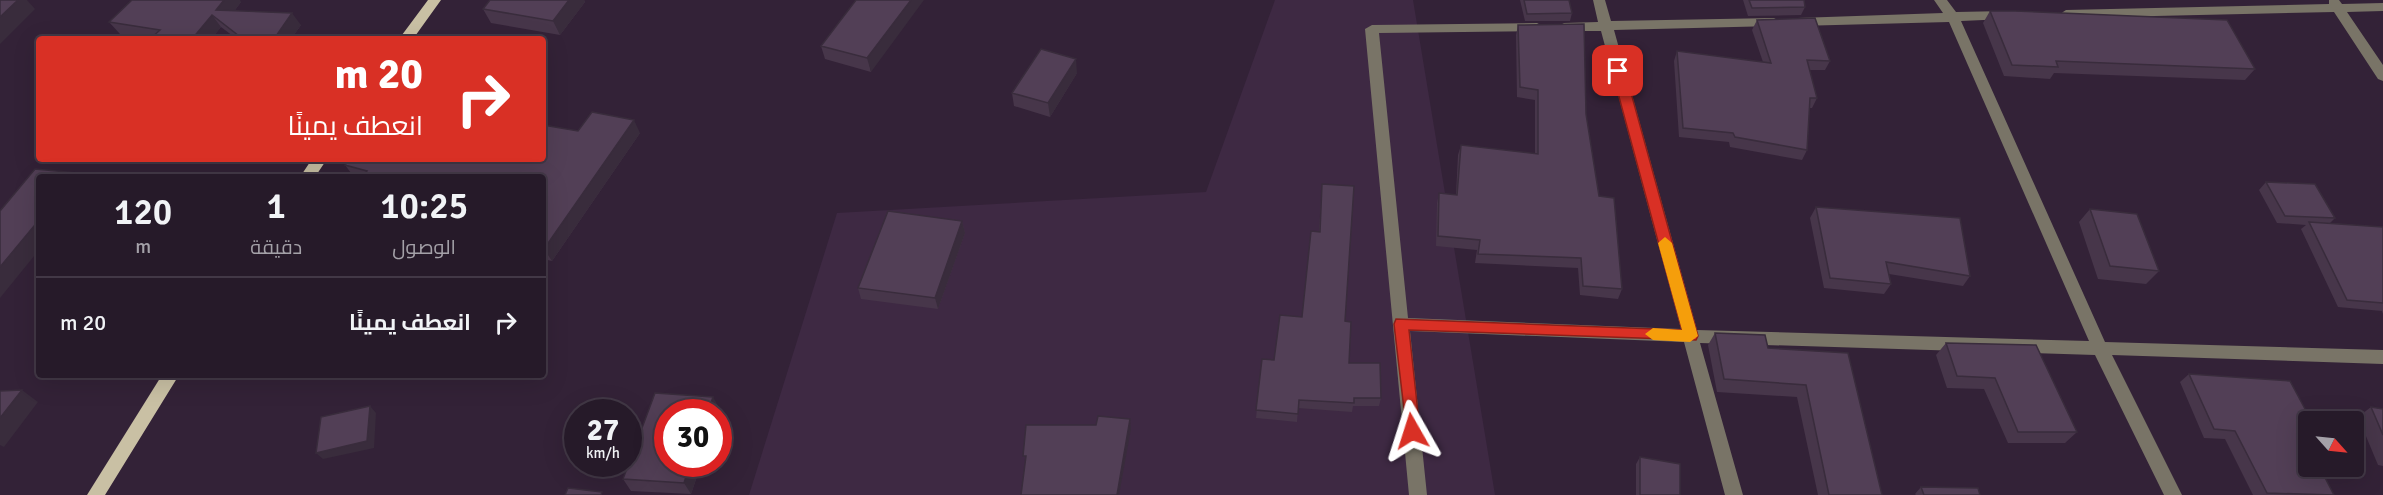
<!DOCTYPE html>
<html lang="ar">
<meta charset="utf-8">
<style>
body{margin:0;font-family:Signika,Cairo,sans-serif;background:#322735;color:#f1f3f6;direction:rtl;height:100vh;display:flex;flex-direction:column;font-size:22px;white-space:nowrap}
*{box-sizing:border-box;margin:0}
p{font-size:20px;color:#a4a1a8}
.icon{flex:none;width:33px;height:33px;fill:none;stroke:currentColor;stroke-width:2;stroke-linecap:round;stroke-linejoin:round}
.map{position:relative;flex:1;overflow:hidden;direction:ltr}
.details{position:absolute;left:36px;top:174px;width:510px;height:204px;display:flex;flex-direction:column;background:#261a29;border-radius:6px;box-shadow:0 6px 24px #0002,0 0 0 2px #423846;direction:rtl}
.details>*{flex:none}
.banner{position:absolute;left:36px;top:36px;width:510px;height:126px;border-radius:6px;box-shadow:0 6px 24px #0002,0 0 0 2px #423846;direction:rtl;background:#d93025;color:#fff;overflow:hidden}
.needle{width:39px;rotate:117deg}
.fabs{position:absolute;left:2298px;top:411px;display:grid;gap:12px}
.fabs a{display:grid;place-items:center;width:66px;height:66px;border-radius:6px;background:#261a29;box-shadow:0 6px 24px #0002,0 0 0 2px #423846;font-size:30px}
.speed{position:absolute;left:564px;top:399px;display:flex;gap:12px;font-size:30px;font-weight:700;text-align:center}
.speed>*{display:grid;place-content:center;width:78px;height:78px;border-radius:50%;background:#261a29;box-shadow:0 6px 24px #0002,0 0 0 2px #423846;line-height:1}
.speed small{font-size:15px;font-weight:400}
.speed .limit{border:9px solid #d22;background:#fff;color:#111}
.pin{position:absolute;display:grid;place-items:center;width:51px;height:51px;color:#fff;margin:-26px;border-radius:12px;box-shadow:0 3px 9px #0006}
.me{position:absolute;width:66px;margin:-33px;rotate:354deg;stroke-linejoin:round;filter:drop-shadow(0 0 4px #0008)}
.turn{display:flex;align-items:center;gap:21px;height:126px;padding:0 24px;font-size:27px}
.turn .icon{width:78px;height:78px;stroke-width:2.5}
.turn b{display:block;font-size:42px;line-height:51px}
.eta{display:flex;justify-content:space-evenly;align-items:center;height:102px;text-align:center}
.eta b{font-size:36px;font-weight:600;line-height:42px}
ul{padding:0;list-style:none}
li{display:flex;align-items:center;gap:18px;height:90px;padding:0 24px;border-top:2px solid #423846}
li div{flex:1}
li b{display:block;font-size:22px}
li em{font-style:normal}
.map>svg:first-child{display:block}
.built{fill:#3e2943}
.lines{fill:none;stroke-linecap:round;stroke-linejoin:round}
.minor{fill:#797467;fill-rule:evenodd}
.major{fill:#c9c0a4;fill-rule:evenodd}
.wall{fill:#47364a}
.shaded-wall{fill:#392c3c}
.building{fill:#523f56;stroke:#392c3c;stroke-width:1.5}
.route{fill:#d93025;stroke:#8d1f18;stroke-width:1.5}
.slow{fill:#f59e0b}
</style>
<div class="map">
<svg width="2383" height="495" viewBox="0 0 2383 495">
<rect width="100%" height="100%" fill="#332237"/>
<!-- built -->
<path class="built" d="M1275,0h138l82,495h-746l88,-282 369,-21z"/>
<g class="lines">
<!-- minor -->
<path class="minor" d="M1593,0h12l6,21 163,-3 7,4 -7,4 -160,4 83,300 392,11 -140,-319 -151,4 -7,-4 7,-4 145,-5 -9,-13h13l9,12 50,-1 6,4 -6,4 -45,2 144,321 278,8v14l-271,-9 70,140h-18l-69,-140 -395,-12 43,152h-18l-41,-153 -274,-11 17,164h-18l-44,-466 7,-4 165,-2 7,4 -7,4 -158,2 29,285 273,11 -80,-298h-37l-7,-4 7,-4 34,-1z
M2329,0h10l3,4 41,-1v8l-36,1 36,53v16l-5,-2 -44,-67 -268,6 -6,-4 6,-4 263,-6z"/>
<!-- major -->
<path class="major" d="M428,0h13l-28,39h-14z
M312,159h15l-12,18h-15z
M162,375h17l-74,120h-18z"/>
</g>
<!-- wall -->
<path class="wall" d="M490,0h94l1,2 -25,33 -69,-12 -8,-14z
M856,0l15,72 -46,-13 -4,-13z
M1520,0h49l3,13 -2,8h-45z
M1743,0h61l1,7 -4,8 -53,1z
M241,2l-6,8 66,15 -10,14h-54l-16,-12 -10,12h-61l-30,-5 -11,-12z
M1990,11l265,58 -10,11 -191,-7 -4,6 -46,-3 -21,-53z
M1757,20l73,41 -5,9h-16l8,28 -5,10h-3l-2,42 -5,10 -72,-13 -1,-5 -50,-5 -5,-76 3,-10 86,11 -11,-32z
M1518,25l68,89 13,82 23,93 -4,10 -38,-4 -2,-27 -103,-5 2,-13 -41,-4 1,-43 2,-10 17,2 2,-40 3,-10 74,9v-54l-18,-3 -1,-62z
M1077,73l-27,44 -36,-11 -2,-13z
M578,131l62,2 -88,128 -9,-2v-82h-189l-9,-12z
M2266,182l69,36 -5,5 53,4v87l-1,-3 -44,-4 -37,-78 5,-4 -29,-2 -18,-33z
M1322,184l23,137 4,42 32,35 -2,8h-26l-1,6 -54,-4 -1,14 -41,-4 6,-59 12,1 28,-43 17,-85z
M1816,207l154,69 -7,10 -74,-12 2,10 -7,10 -60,-6 -14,-70z
M2090,209l69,62 -13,13 -48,-5 -19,-57z
M962,221l3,12 -27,76 -77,-10 -3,-11z
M1715,333l53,15 80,5 34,142h-64l-21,-98 -80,-5 -9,-47z
M1946,343l131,89 -12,11h-57l-24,-54 -37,-1 -11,-33z
M2189,374l119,48v13l-4,3 30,57h-81l-28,-56 -21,-1 -24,-56z
M2371,407l12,2v57l-5,-1 -20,-48z
M720,409l-29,85 -60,-3 -8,-12z
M1640,457l40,38h-44v-31z
M1921,487l59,8h-64l-1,-1z"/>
<!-- shaded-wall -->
<path class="shaded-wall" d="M18,0h9l8,9 -35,35v-27z
M224,0h16l1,2 -15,20 -10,-12z
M569,0h15l1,2 -25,33 -7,-14z
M911,0h13l-53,72 -4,-14z
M292,13l9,12 -10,14h-17z
M212,15l9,12 -10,12h-19z
M1076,59l1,14 -27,44 -2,-14z
M634,120l6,13 -88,128 -8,-12z
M78,173l4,4h-8z
M39,220v30l-39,48v-31z
M962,221l3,12 -27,76 -3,-11z
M22,390l16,12 -34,45 -4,-2v-27z
M713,397l7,12 -2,3h-10z
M370,406l6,7 -2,35 -51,11 -7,-6z
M1130,419l1,10 -12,66h-2z
M690,464h11l-10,30 -7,-11z"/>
<!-- building -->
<path class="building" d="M0,0h18l-18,17z
M132,0h92l-8,10 76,3 -18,26h-31l-31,-24 -20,24h-42l10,-9 -51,-8z
M490,0h79l-16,21 -70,-12z
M856,0h55l-44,58 -46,-12z
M1524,0h45l3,13 -45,1z
M1749,0h55l1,7 -53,1z
M1990,11h25l212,9 28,49 -199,-8 2,6 -46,-2z
M1815,18l15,43 -23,-1 10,38h-7l-3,52 -72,-13 -2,-4 -50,-5 -6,-77 94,12 -14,-43z
M1584,24l2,90 13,82 15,2 8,91 -39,-3 -2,-28 -103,-4 2,-14 -42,-4 1,-43 18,2 4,-50 77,9v-64l-18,-3 -2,-62z
M1041,49l35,10 -28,44 -36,-10z
M592,112l42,8 -90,129 -1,-1v-71h-181l5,-6 -22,-6 6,-6h192v-34l35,6z
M35,169l43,4 -4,4h-35v43l-39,47v-56z
M2266,182l49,2 20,34 -50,-2z
M1322,184l32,2 -9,135 6,1 -2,41h31l1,35h-27v5l-55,-3 -1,14 -42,-4 6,-51 12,1 6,-45 22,2 9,-86 9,1z
M1816,207l144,11 10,58 -84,-14 5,22 -61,-6z
M2090,209l47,5 22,57 -49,-5z
M888,211l74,10 -27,77 -77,-10z
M2309,222l74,5v76l-36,-3z
M1715,333l50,2 3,13 80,5 34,142h-53l-23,-110 -82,-6z
M1946,343l90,2 41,87h-59l-23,-54 -38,-2z
M2189,374l101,7 22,41h-4v7h-8l8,17v20h11l15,29 -67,-2 -32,-62 -21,-2z
M22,390l-22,28v-27z
M655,393l58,4 -5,15h-40v52h22l-6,19 -61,-4z
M370,406l-3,35 -51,12 5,-36z
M2371,407l12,2v26z
M1098,416l32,3 -13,76h-96l5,-39h-3l3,-31h70z
M1640,457l40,7v31h-40z
M1921,487l57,1 2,7h-56z
M568,488l34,4 -1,3h-36z"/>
<!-- route -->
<path class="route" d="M1618,66l7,5 73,265 -2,4 -287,-10 11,101 -8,6 -5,-2 -13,-111 2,-5 286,11 -70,-259z"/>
<!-- slow -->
<path class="slow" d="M1665,237l7,6 26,93 -8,6 -37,-2 -8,-6 8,-6 29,2 -24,-87z"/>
</svg>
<div class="fabs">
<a><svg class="needle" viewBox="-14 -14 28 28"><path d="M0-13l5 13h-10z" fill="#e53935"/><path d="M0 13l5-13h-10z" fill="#a4a1a8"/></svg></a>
</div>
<div class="speed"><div>27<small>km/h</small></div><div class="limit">30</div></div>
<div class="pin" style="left:1618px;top:71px;background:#d93025"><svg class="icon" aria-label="arrive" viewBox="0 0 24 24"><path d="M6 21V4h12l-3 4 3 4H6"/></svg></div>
<svg class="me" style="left:1412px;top:431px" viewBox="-20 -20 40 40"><path d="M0-17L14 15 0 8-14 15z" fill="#d93025" stroke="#fff" stroke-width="4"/></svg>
<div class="banner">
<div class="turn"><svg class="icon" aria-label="right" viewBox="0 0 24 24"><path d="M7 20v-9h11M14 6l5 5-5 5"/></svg><div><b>20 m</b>انعطف يمينًا</div></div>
</div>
<section class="details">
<div class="eta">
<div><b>10:25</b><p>الوصول</p></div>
<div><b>1</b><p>دقيقة</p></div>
<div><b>120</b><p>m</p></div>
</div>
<ul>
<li><svg class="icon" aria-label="right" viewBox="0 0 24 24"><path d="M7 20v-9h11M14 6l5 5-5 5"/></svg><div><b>انعطف يمينًا</b></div><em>20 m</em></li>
</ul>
</section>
</div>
